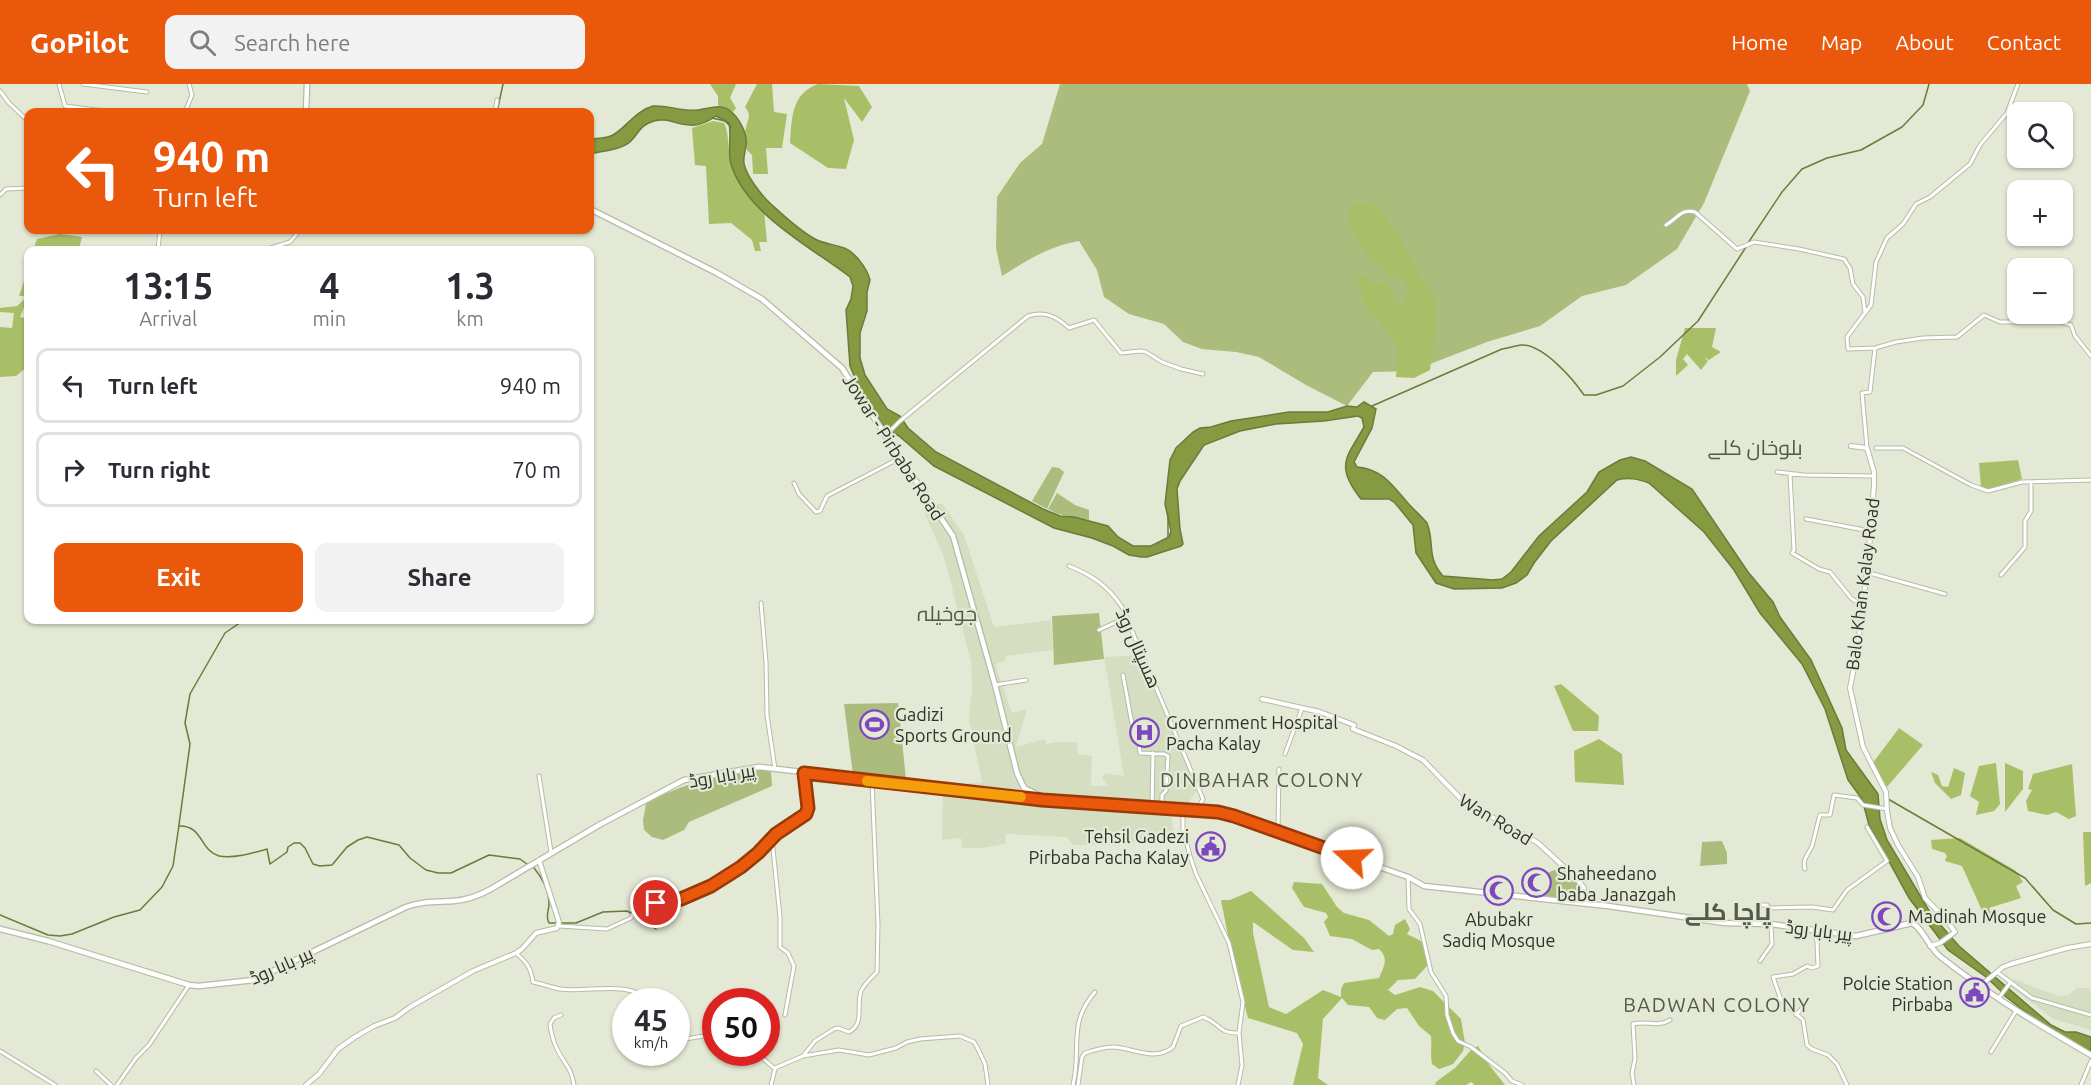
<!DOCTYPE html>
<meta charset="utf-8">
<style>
body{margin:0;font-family:Ubuntu,Cairo,sans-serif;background:#f2f2f3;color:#2b2b33;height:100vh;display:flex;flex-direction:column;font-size:22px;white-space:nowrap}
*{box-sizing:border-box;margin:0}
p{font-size:20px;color:#7c7c81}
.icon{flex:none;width:33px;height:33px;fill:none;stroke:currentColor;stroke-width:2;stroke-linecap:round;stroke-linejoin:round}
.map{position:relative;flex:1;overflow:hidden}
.drawer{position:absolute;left:24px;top:162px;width:570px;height:378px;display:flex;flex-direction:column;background:#fff;border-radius:12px;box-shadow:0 2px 4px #0004}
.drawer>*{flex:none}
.banner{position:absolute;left:24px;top:24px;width:570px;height:126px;border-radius:12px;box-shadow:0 2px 4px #0004;background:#ea580c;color:#fff;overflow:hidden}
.controls{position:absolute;left:2007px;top:18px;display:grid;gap:12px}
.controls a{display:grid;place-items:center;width:66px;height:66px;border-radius:12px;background:#fff;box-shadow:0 2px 4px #0004;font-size:30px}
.speed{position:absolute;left:612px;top:904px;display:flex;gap:12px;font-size:30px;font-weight:700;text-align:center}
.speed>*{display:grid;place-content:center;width:78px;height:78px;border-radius:50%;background:#fff;box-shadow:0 2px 4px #0004;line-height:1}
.speed small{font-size:15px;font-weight:400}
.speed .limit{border:9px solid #d22;background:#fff;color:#111}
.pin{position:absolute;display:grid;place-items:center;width:51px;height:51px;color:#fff;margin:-26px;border:3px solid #fff;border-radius:50%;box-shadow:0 2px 6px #0007}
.me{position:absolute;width:66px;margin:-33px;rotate:290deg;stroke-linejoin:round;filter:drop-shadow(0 0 4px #0008)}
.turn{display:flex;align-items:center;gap:21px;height:126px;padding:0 30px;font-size:27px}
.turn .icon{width:78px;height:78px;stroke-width:2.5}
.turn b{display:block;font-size:42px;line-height:51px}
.eta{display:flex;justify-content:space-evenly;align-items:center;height:102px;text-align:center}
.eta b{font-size:36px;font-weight:700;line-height:42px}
.primary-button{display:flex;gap:12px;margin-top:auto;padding:12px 30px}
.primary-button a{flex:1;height:69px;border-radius:12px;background:#ea580c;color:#fff;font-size:24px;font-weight:700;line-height:69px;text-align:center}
.primary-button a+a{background:#f2f2f3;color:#2b2b33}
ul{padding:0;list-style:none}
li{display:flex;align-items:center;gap:18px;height:75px;margin:0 12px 9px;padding:0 18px;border:3px solid #e1e1e2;border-radius:12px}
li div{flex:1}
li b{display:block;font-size:22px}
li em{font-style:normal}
header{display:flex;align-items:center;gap:36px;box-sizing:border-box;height:84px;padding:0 30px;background:#ea580c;color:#fff}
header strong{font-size:28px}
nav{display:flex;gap:33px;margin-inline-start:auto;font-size:21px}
.search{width:420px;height:54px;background:#f2f2f3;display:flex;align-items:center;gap:15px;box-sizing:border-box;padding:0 21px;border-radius:12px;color:#7c7c81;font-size:22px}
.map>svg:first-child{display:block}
.built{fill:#d6dec2}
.green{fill:#abbc7c}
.forest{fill:#a9bf67}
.water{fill:#859a41;stroke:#6b7b3a;stroke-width:1.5}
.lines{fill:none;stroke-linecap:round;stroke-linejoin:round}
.stream{stroke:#6b7b3a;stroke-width:1.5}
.minor-casing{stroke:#b5bba7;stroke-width:5}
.tertiary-casing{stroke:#b5bba7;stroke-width:6}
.secondary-casing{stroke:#b5bba7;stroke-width:7}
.minor{stroke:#fff;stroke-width:3}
.tertiary{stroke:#fff;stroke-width:4}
.secondary{stroke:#fff;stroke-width:4.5}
.route-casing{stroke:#983908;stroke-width:15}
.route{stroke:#ea580c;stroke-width:10}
.slow{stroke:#f59e0b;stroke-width:10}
.labels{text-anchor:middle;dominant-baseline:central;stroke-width:4.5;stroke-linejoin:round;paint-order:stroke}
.street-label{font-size:18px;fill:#2f322a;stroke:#e3e9d4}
.poi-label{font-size:18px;fill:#2f322a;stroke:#e3e9d4;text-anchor:start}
.neighbourhood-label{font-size:20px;letter-spacing:1.5px;fill:#555a48;stroke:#e3e9d4}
.quarter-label{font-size:21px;fill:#555a48;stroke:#e3e9d4}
.district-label{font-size:24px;font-weight:bold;fill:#555a48;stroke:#e3e9d4}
</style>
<header>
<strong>GoPilot</strong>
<div class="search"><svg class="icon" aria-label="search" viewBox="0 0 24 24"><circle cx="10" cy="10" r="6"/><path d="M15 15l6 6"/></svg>Search here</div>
<nav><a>Home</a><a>Map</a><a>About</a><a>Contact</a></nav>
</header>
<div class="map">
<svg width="2091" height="1001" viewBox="0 0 2091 1001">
<rect width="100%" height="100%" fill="#e3e9d4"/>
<!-- built -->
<path class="built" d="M942,419l22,32 30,92 57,-7 2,30 -48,6 1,4 -11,4 17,49 15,-4 -11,38 29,-8 1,5 12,-2h19l1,12 14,2 -1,30h17l-6,-7 2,-6 20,3 -20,-119 39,-2 26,68 31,63 -17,24 -12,-1 3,31h-20l-43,5h-38l-6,-8 -61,-3 -1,10 -23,4h-20l-1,-10 -19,2 1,-54 39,-4 -13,-63 3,-28 -1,-29 -26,-102 -22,-51z
M2014,895l44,17 10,-1 9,-7h12l2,4v38l-37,-11 -44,-32z"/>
<!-- green -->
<path class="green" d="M1060,0h687l3,7 -46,112 -27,46 -51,36 -44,11 -42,30 -53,16 -75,29 -39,1 -26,34 -41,-21 -47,-28 -23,-5 -34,-3 -19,-7 -19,-18 -35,-10 -25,-17 -7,-27 -18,-29c-29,5 -52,19 -77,35l-6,-28 1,-51 23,-34 22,-19z
M1052,383l7,1 5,4 -17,37 -15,-8z
M1057,409l18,12 14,5v10l-31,-6 -10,-5z
M1099,529l5,46 -50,6 -2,-49z
M898,619l8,76 -53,-4 -9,-71z
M760,686l11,2 1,14 -83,36 -5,8 -21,10 -11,-3 -8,-7 -1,-10 3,-16c34,-21 75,-28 114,-34z
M1722,757l5,12v11l-27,2 2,-24z
M1562,783l22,21 -2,15 -41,-4v-24l14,-5 3,3z"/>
<!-- forest -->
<path class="forest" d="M710,0h26l-6,14 6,10 -3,4 -15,-7v-9z
M757,0h15l2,28 13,2 -5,34h-16l2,26h-15l-1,-19 -5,-5c-1,-7 -3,-16 -1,-23 2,-9 6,-11 -1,-20z
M818,0l41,2 13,21 -10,15 -18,-24 10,42 -8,29 -18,-1 -38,-25c2,-25 1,-49 28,-59z
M713,37l11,2c6,12 3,25 6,37 3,15 23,41 34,51l3,31h-8l2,9h-6l-3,-11 -21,-17 -22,1 -3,-58 -11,-1 -3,-37z
M1370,117l9,8 17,21 22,42 16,23 3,19 -7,56 -16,8 -18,-1 2,-26 -5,-13 -29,-33 -7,-30 7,-1 4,6 8,4 7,-2 6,2 7,19 6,-1 5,-7 -1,-13 -5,-4h-10l-25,-24 -15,-28 -3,-15 7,-6z
M60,150l22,3 -3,12 -46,1 4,-11z
M28,185v28l-8,20 8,2v47l-12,10 -16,1v-50l12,1 2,-15 -14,-1v-4l17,-2 11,-10h-9z
M1685,244h31l-4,19 9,5 -12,8 -5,-3 4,4 -7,9 -14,-16 -4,5 5,6 -12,11v-16z
M2018,376l4,19 -34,11 -7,-3 -2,-24z
M1561,600l38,32 -1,15h-25l-19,-45z
M1899,644l24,17 -36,42 -15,-23z
M1599,655l23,15 2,31 -49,-3 -1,-31z
M1996,679l4,41 -6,7 -18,4 3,-13 -9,-6 9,-30z
M2005,679l18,8v18l-18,23z
M2072,680l4,52 -7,3 -13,-7 -9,3 -19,-4 -2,-10 6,-11 -4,-1 5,-15z
M1954,684l11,5 -4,22 -10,4 -16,-16 -4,-11 7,3 4,11 6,1z
M2083,748h8v51l-6,3z
M1960,754l56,33 7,11 -7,4 5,12 -32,10 5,13 -6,3 -26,-58 -17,-5 2,-5 -2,-3 -13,-4 -1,-9z
M1294,798l28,2 15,23 7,6 25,7 20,16 4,-2 2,-9 10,-6 5,10 -3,5 14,7 6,14v11l-12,13 -17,1 -10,10 7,5 25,-8 13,4 28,28 4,24 -2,8 -10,13 -14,5 -7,-5c-2,-10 0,-18 -1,-28l-12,-10 -12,-18 -10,1 -12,11 -8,-2 -8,-11 -21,-2 -6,-7 -19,21 -5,59 10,7h-35l10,-41 -6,-11 -49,-15 -15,-57 -12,-61h9l21,-9 53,47 10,14 -21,-2 -40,-28v11l16,74 17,7 37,-24 18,7v-8l3,-6 35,-5c5,-11 10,-20 0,-29l-7,1 -20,-11 -22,-3 -6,-14 4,-5 -2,-4 -22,-6 -12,-19z
M1478,962l12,20 15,19h-30l-4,-3 -5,3h-31l1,-3 19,-14 17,-19z"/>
<!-- water -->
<path class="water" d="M653,22c15,-1 30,6 45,4 11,-1 21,-7 31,0 10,7 19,24 17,36 -1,7 -3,11 -2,18 3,13 18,32 28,41 13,12 28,26 43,34 9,5 18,5 26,8 13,3 26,21 29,33l-3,12v19l-7,22v25l5,17 22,34 13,7 8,12 28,24 107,57 17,7 14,1 34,9 10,11 15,9h18l18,-9 2,-6 -6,-27 5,-44 6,-12 17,-16 7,-4 11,-1 20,-6 58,-9h39l19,-6 10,1 7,-5 12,7 -4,19 -18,34 3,5c25,2 35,18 50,35 6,7 13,13 20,21 8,20 -1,34 16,53l50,4 9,-1 9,-7 28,-36 48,-44 12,-20 21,-12 11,-3 14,4 47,28 56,83 25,30 7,15 31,43 31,68 4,22 32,44 2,25 7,21 44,74 28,32 92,79 14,7h11l15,5v14l-45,-23 -45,-35v-2l-15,-14 -38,-27 -39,-52 -40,-73 -7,-26 -14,-19 -23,-71 -23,-45 -42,-51 -26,-43 -30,-38 -55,-49c-11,-4 -20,-6 -32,-3l-66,61 -17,22 -7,12 -11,8 -14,5 -48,1 -18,-6 -20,-30 -3,-28 -18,-22 -6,-4h-28c-26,-33 -15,-41 3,-72l-2,-9 -4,-2 -34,5 -48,3 -36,7 -36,14 -24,36 -3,8 3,40 3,15 -2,2 -34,11h-6l-12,-2 -16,-9 -21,-8 -38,-10 -120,-62 -35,-30 -14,-7 -27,-44 -8,-19 -4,-56 5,-11 2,-13 -3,-9c-39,-30 -104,-63 -119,-113 -4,-14 1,-27 -2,-41l-13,-7c-7,5 -17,10 -26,9 -13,0 -23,-8 -36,-4 -14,4 -15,12 -24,21 -10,8 -28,9 -40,12v-15c8,-1 16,0 23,-4 15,-9 22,-24 40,-29z"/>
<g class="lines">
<!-- stream -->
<path class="stream" d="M497,28l6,-28
M712,34l13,3 6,6
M1748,159l34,-51 20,-23 25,-11 34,-8 41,-23 21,-22 6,-21
M1372,322l130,-57c6,-1 13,-3 19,-4 22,-1 52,34 63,50h12l27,-9 37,-29 38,-36 48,-74
M1168,431v22
M1888,715l137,79 28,32 23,14 15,-1
M179,742c24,-1 21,25 40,30 14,3 34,-3 48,-7l3,15 17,-12 1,-5 6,-4h6l5,5 8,16 7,2 12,-1 15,-18 11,-7 9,-3 32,8 11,13 16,12 12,3h13l38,-18 31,4 7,5
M534,784c8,9 15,23 15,36 0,7 -4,12 0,19h27l27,-11 24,-1 12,6 17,12
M0,831l48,20 12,1 12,-2 42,-17 26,-7 22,-23 11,-21 5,-34 12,-88 -5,-21 5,-29 35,-61 19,-13"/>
<defs>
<path id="minor" d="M59,0l6,22 47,6
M83,0l64,8
M0,7l9,12 19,18
M185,28l7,-17 -3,-11
M495,28l2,-12
M0,111l6,-6 22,-1
M1666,141c11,-6 15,-17 29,-13l42,37 17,-7 45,7 45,10 6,9 3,16 10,13 2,16
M158,166l2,-20
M264,166l26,-8 10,-12
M1875,264l21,-6 27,-4 34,-1 27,-22 16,7h61l10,3 4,11 16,20
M885,352l15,-15 128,-105c17,-5 28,0 41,12l25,-8 27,33 19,-2 6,1 16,10 19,7 22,5
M1867,364l-5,-55 8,-1 5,-44 -27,1 -1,-12 24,-32 5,-43 11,-24 16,-14 13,-20 14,-7 40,-33 10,-19 27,-32 11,-29
M1876,364h27l68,37 17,6 34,-9 69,-2
M1777,388l27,3 70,1
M1790,390l4,76 -2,3 27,16 11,3 21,26 11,8
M794,399l5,11 17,18 4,-1 7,-15 73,-38
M1806,435l64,12
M1069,482c23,9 39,20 53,41l81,192 -5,9 3,1
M1866,488l79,22
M2001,491l24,-28v-26l6,-10v-28
M761,519l5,59 1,53 8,54
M1099,546l28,-13
M1123,591l9,49 6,10 2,19 24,1 4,2 -2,35 -4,4v14
M995,601l31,-5
M1285,670l17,-46
M539,692l12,76
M1152,724l1,-55
M1183,726v19l7,27 6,18 33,69 14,59 -4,31 3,32 -4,20
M1278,747l1,-62
M772,755l8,78v30l8,6 6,13 -9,49
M1805,785c-3,-10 3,-14 7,-23 3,-10 5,-21 8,-31h10l4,-20 23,3 6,7 24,4
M1408,793l1,32 11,15 11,48 15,24 1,19 6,18 5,8 13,6 34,26 7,8 10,4
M1745,840l1,-6 9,-2v-4l4,-1v-6h8l2,3 43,-1 21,3 14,-20 40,-29 -20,-34
M559,842l48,3 24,-11 3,-6 5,-3 29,-10h13l30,-13 30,-19 35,-33 30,-20 2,-6 -4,-35
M1814,847l3,11 1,24 -6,2 -5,-2 -14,8 -20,3 8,23 22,20 4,25 5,4 16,6 9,9 10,21
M516,869c10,9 15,14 17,29 9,2 18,5 27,7 31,4 67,-10 92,13
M1760,877l12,-17 -1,-20
M1997,888l35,26 59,17
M1998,915l12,-16
M561,931l-7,3 -4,6c1,8 3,17 7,25 7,15 14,17 17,36
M1796,931l8,-9
M676,953l3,3 37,-6
M0,967l55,34
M1991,968l25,-41
M757,969l18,16 -4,16
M803,972l36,-6 30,5 27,-7 11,-6 13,-3 40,-3 14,6 3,5 8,17 3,21
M775,984l28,-12 12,-15 19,-12 4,-1 11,4c16,-8 7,-27 12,-41 4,-8 10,-13 16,-19l1,-47 -6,-144
M96,987l15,14
M117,1001l19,-27 13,-13 40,-60
M1073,1001c9,-37 -6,-61 22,-93
M1078,1001l4,-28 3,-4c9,-3 19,-6 28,-6 21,1 41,15 60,0l8,-21 22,-9c18,6 13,16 36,16
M1634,1001l-2,-12 3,-14 -2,-35c13,-4 24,4 37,-4
M2081,1001l10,-24"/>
<path id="tertiary" d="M1851,362l16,2 7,24v13l-6,78 -11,89 -7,36 13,59 23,45 1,19 3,17 8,17 20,32 7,21 23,24 7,10 -15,11 -10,3
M1262,615l58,13 34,13 -1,4 43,17 27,14 39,40 76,43 37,34 9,11 -2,15
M1980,902l23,-19 8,-3 56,-16 24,-4
M306,1001l13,-11 19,-25 17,-12 19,-11 21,-8 15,-11 63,-36 43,-18 6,-4 14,-16 21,-5 2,-6 -20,-62"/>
<path id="secondary" d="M306,28l1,-28
M590,125l127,64 45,26 80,69 49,76 62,92 42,149 22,88 7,15 20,10
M0,845l48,12 141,44 10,1 55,-6 152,-73c16,-6 31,-5 48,-6 13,-1 26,-6 37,-12l108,-64 85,-45 75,-13 283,33 176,12 16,4 174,61 16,9 184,20 117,17 46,1 85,12 56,-13c11,5 17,26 30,35 47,37 97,67 149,97"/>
</defs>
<!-- minor casing -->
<use href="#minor" class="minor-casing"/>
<!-- tertiary casing -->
<use href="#tertiary" class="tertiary-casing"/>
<!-- secondary casing -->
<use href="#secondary" class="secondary-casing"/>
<!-- minor -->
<use href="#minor" class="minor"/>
<!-- tertiary -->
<use href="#tertiary" class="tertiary"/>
<!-- secondary -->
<use href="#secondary" class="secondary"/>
</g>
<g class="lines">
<defs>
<path id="route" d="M656,819l25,-4 30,-13 30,-19 17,-14 18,-19 30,-20 2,-6 -4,-35 238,27 176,12 16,4 118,42"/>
</defs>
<!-- route casing -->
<use href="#route" class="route-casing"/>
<!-- route -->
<use href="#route" class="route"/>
<!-- slow -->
<path class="slow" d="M867,697l154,16"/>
</g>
<!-- icons -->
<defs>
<symbol id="stadium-ring" viewBox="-11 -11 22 22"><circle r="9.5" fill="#e3e9d4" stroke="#7d48bf" stroke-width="1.5"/><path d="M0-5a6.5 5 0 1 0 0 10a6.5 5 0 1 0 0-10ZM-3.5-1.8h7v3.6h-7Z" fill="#7d48bf"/></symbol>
<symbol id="hospital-ring" viewBox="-11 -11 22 22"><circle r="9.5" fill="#e3e9d4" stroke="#7d48bf" stroke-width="1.5"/><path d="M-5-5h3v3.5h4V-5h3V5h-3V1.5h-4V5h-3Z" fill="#7d48bf"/></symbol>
<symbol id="civic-ring" viewBox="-11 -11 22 22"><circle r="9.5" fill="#e3e9d4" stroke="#7d48bf" stroke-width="1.5"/><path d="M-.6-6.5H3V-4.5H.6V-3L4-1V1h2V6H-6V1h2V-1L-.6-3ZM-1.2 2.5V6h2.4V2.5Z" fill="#7d48bf"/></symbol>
<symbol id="mosque-ring" viewBox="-11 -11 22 22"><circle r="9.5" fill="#e3e9d4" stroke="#7d48bf" stroke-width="1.5"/><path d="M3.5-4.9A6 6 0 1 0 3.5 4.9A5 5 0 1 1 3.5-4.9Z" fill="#7d48bf"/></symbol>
</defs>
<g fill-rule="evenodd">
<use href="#stadium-ring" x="858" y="624" width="33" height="33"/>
<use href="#hospital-ring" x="1128" y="632" width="33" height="33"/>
<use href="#civic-ring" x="1194" y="746" width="33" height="33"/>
<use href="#mosque-ring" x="1520" y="782" width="33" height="33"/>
<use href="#mosque-ring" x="1482" y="790" width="33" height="33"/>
<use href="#mosque-ring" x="1870" y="816" width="33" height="33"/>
<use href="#civic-ring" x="1958" y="892" width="33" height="33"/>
</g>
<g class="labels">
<!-- street labels -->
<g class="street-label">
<text transform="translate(894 363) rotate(57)">Jowar - Pirbaba Road</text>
<text transform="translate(1862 500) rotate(-83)">Balo Khan Kalay Road</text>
<text transform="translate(1139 564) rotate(66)">ھسپتال روڈ</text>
<text transform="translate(722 691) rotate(-10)">پیر بابا روڈ</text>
<text transform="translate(1496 735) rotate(31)">Wan Road</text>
<text transform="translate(1819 846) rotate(7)">پیر بابا روڈ</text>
<text transform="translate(281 881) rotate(-24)">پیر بابا روڈ</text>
</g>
<!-- poi labels -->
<g class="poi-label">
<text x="895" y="630">Gadizi<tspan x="895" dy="21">Sports Ground</tspan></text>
<text x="1166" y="638">Government Hospital<tspan x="1166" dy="21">Pacha Kalay</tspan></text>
<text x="1189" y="752" text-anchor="end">Tehsil Gadezi<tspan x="1189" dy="21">Pirbaba Pacha Kalay</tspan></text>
<text x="1557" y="789">Shaheedano<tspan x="1557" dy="21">baba Janazgah</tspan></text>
<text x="1908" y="832">Madinah Mosque</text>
<text x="1499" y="835" text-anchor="middle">Abubakr<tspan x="1499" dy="21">Sadiq Mosque</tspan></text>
<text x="1953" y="899" text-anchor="end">Polcie Station<tspan x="1953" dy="21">Pirbaba</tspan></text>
</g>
<!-- neighbourhood labels -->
<g class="neighbourhood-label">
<text x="1262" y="695">DINBAHAR COLONY</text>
<text x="1717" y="920">BADWAN COLONY</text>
</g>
<!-- quarter labels -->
<g class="quarter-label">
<text x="1755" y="363">بلوخان كلے</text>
<text x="947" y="529">جوخیلہ</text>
</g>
<!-- district labels -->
<g class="district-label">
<text x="1728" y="827">پاچا کلے</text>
</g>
</g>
</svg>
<div class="controls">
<a><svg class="icon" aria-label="search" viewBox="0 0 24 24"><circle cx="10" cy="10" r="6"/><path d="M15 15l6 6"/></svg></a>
<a>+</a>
<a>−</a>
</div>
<div class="speed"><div>45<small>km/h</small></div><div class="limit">50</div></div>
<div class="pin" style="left:656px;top:819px;background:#d93025"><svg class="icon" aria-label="arrive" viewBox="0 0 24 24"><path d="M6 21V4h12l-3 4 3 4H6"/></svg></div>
<svg class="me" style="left:1352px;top:774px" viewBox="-20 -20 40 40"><circle r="19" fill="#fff"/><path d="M0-13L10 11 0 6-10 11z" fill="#ea580c"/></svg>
<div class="banner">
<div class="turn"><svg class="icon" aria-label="left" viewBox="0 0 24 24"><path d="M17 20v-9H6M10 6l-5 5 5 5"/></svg><div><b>940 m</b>Turn left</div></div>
</div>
<section class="drawer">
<div class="eta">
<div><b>13:15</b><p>Arrival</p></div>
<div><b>4</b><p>min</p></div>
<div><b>1.3</b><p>km</p></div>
</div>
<ul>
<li><svg class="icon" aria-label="left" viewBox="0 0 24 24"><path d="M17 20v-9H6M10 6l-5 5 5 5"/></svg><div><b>Turn left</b></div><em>940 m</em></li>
<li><svg class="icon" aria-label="right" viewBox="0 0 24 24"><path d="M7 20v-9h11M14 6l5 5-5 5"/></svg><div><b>Turn right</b></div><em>70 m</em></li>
</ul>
<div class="primary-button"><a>Exit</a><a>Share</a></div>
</section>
</div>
